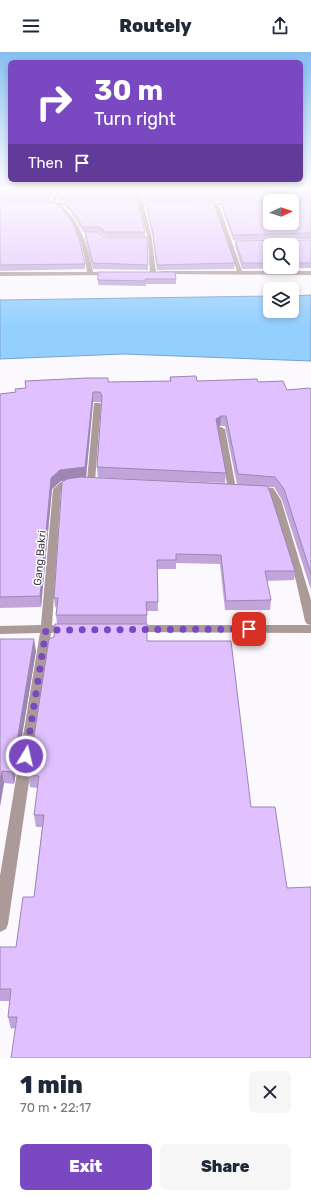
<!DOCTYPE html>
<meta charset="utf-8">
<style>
body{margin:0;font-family:Rubik,sans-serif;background:#f6f6f7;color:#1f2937;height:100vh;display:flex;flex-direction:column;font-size:15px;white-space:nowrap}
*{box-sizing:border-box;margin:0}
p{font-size:13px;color:#747a83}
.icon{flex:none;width:22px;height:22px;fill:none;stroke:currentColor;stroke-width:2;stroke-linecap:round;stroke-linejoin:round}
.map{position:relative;height:1006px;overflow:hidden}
.details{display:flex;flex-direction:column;background:#fff;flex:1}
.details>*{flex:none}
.top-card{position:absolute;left:8px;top:8px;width:295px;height:122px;border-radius:6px;box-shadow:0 2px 6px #0003;background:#7a49c1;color:#fff;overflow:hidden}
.needle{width:26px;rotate:87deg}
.fabs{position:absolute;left:263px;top:142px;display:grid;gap:8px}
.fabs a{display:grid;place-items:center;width:36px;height:36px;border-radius:6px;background:#fff;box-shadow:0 2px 6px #0003;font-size:20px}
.pin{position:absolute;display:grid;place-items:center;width:34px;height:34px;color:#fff;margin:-17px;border-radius:8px;box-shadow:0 2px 6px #0006}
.me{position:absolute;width:44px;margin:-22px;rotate:9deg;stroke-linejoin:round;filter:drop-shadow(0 0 3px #0008)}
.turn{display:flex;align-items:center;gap:14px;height:84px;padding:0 20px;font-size:18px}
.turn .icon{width:52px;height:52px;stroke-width:2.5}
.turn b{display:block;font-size:28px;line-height:34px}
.then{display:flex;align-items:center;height:38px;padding:0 20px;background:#0003;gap:8px;font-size:15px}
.round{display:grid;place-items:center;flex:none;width:42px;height:42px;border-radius:6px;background:#f6f6f7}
.summary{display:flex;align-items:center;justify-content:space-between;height:68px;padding:0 20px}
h1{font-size:24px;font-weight:800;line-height:30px}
.primary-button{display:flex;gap:8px;margin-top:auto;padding:8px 20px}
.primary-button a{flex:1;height:46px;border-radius:6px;background:#7a49c1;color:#fff;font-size:16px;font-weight:800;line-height:46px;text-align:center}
.primary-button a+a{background:#f6f6f7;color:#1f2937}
header{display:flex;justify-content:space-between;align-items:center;height:52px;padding:0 20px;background:#fff;font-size:18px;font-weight:800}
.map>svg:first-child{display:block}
.water{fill:#93cfff;stroke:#7aa2c8}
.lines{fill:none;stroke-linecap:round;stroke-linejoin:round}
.minor{fill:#ab9a97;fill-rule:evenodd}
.wall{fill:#c1a5da;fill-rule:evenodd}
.shaded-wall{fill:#9d86b2}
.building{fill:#e0c0fe;stroke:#9d86b2}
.route{stroke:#7a49c1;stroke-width:7;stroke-dasharray:0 12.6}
.labels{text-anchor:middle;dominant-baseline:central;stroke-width:3;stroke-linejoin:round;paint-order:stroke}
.street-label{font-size:11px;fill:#403a46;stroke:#fff}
</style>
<header><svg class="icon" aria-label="menu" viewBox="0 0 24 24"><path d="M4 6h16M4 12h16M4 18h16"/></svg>Routely<svg class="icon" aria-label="share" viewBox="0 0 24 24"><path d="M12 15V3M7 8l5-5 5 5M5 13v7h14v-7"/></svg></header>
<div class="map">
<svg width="311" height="1006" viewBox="0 0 311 1006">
<rect width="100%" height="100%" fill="#fbf8fe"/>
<!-- water -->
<path class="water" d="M311,243v66l-188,-7 -123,5v-59l270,-4v15h22v-15z"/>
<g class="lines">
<!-- minor -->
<path class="minor" d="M133,136h4l6,15 17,1 -16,1 8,34 4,34 -3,2 -3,-2 -2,-34 -9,-34 -15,-1 14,-1z
M69,141l1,2 -14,1v6l24,3 -18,1c19,16 27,43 31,66h17l3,2 -1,1 -112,1v-4h87c-2,-17 -11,-57 -30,-65 -5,-2 -11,0 -15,-2l10,-1v-10z
M198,151h36l2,1 -17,1 23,66h69v4l-151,-1v-2l2,-1h75l-23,-66h-14z
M94,351h6l1,2 -6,76 -4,3 -4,-3z
M218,375h3l4,2 11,60 -4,3 -4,-3 -11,-60z
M75,427l4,3 -1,2 -11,2 -6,4 -9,135 5,1 2,3 -2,3 -6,1 -43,291 -2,5 -6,3v-56l40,-243 -40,1v-8l41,-1 12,-136 8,-7z
M256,434l17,2 8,12 30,100v25l-4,-1 -2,-3 -9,-40 -25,-81 -4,-8 -14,-1 -1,-2z
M133,573h178v8l-182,-1 -2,-3 2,-3z"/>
</g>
<!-- wall -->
<path class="wall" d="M0,136h252l30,10h2l-31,-10h58v51l-78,1 -12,-34v-4h49l22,-1 -148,1 -4,-5 -3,1v3h-79l-1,-8 39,-1h-42l-4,3v7h-50z
M0,150l85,62v5l-85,2z
M64,150l81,30v4h-39l-7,-4h-16l-12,-19 -6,-7z
M146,150l89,61 -1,6 -77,1 -4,-31 -7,-33z
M85,180l63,33v5l-55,-1 -8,-31z
M311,188v28l-69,1 -7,-23v-5zM270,193h22v22h-22z
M98,220l78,7v5h-30v2l-48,-1z
M170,325l27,4 61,1 29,8 24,-1v201l-29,-90 -8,-13h-7l28,84 -1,9 -28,1 5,19 -1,10h-45l-5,-46 -44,-1v6h-19l1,42h-11v30l-132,387 -4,1 -3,-12 2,-16h-10v-54h16l18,-50 8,-70h-6l-2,-12 4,-27 -8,-1 -2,-12 26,-138 3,-13 -1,-9 1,-8h-2l-1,-9 11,-118 -4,1 -9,8 -11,118 -41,1v-214l108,-12 62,-1zM93,350h7l2,2 -5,63 1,11 127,5 1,-10 -8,-45 2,-2h5l12,58 -151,-7z
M0,587l36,12 -22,133 -10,-1 -4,23z"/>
<!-- shaded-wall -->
<path class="shaded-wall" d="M54,136v4l-4,3v7v-11z
M140,140v5l-3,1v-4z
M93,340v10l-7,76 -25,3 -9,8 -11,118 -1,-11 11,-118z
M221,364l-1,10 -4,3v-10z
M34,587l2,12 -22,133 -2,-12z
M2,719l2,12 -4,23v-26z"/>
<!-- building -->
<path class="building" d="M0,136h77h-23l-4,3v6h-50z
M137,136h115l30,10 9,-1 -1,-2 -23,-7h44v9h-19l-1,3 20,2v31l-78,2 -12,-33h49v21h22v-22h-21l1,-3 -2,-1h-126l-4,-5 -3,2v3l-80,-1v-3l82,-2z
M0,150h54l7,5 11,15 7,17 6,25 -85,1z
M64,150h74l7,30h-39l-7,-5h-16l-12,-18z
M146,150h67l22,61 -78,2 -4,-31z
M85,180h12l8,5h42l1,28 -55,-2z
M311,188v23h-19v-18h-22v18h-27l-8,-22z
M98,220h77l1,7h-31l1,2 -48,-1z
M196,324l1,5 60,-2 1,3 25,-1 4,9 23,-2 1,1v185l-27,-85 -9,-12 -37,-3 -12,-58h-5l-5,3 10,54 -129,-6 5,-71 -2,-4h-7l-8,75 -25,3 -9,8 -11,118 -40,1v-203l16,-2 -1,-3 11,-1 -1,-7 62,-3h21v4l63,-1 -1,-4z
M81,425l186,9 3,6 25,79h-30l6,29 -45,1 -5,-46 -45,-1v6h-19l1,42h-12l1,13h-91l2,-17h-4l8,-116 5,-3z
M55,572h92v17h84l20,166h24l12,81 24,-1v171h-300l6,-41h-9l3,-28h-11v-42h16l7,-50h11l10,-82h-10l5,-39 -11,-1 21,-136 5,-2z
M0,587h34l-22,133 -10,-1 -2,9z"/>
<!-- sky -->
<linearGradient id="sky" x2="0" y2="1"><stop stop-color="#86bff1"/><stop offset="0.49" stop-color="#fdfcff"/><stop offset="1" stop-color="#fdfcff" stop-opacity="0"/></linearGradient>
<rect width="311" height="277" fill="url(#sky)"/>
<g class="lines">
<!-- route -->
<path class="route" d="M26,704l20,-126 203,-1"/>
</g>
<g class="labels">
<!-- street labels -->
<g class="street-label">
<text transform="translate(40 506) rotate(-85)">Gang Bakri</text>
</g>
</g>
</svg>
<div class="fabs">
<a><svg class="needle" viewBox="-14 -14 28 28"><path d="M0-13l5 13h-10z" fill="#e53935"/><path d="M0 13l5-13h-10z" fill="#747a83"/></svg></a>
<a><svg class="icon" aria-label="search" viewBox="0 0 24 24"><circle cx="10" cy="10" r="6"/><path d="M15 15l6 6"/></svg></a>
<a><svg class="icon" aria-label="layers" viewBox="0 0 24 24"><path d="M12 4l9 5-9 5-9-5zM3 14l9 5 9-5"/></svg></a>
</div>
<div class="pin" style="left:249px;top:577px;background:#d93025"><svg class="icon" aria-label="arrive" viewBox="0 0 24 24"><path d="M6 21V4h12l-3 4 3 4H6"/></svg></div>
<svg class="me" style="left:26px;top:704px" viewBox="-20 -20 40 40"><circle r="17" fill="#7a49c1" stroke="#fff" stroke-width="3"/><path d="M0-11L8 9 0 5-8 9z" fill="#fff"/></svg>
<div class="top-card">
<div class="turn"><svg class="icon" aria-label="right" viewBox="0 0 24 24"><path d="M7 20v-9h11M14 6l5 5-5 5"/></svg><div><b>30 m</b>Turn right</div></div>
<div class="then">Then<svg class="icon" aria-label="arrive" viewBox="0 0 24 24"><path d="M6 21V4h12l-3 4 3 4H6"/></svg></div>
</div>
</div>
<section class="details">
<div class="summary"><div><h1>1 min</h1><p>70 m · 22:17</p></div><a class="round"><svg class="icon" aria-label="close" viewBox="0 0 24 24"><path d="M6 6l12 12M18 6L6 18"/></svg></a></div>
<div class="primary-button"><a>Exit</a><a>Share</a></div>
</section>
